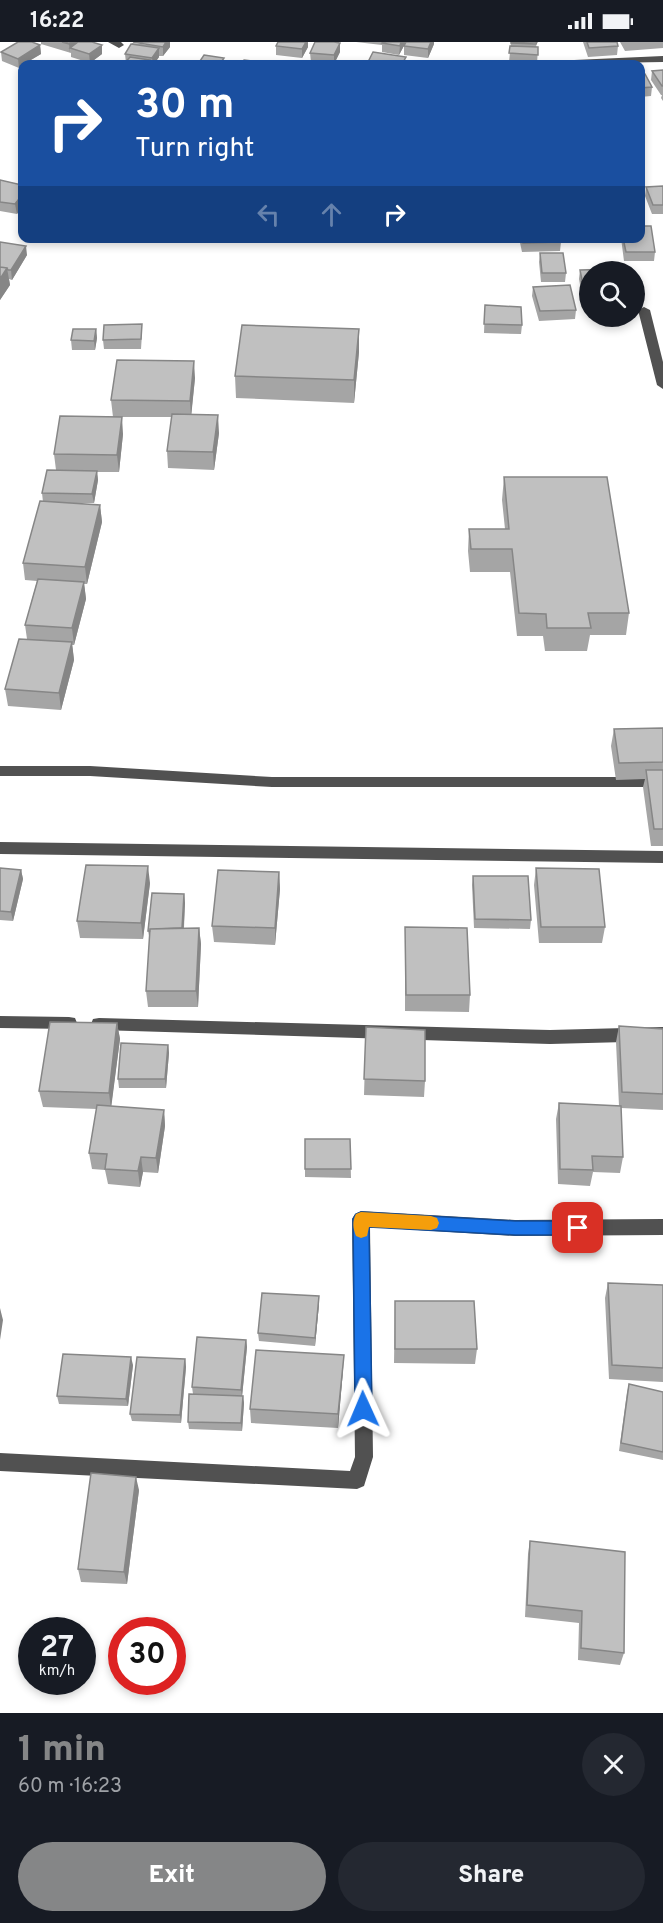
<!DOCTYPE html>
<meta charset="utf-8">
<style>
body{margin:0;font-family:Overpass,sans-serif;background:#242831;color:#f1f3f6;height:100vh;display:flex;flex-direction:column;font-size:22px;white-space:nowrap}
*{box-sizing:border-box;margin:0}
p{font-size:20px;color:#9ea1a6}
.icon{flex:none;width:33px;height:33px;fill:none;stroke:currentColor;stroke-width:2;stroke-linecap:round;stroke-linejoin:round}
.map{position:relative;height:1671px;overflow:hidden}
.side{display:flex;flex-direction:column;background:#171b24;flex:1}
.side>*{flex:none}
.hud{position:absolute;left:18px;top:18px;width:627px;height:183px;border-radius:12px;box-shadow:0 3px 9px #0003;background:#1a4fa0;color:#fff;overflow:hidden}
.buttons{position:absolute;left:579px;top:219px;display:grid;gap:12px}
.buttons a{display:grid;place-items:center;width:66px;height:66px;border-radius:50%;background:#171b24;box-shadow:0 3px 9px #0003;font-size:30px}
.speed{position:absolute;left:18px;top:1575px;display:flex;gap:12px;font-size:30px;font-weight:700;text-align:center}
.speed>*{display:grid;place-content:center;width:78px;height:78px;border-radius:50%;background:#171b24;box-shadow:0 3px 9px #0003;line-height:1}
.speed small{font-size:15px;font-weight:400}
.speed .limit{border:9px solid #d22;background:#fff;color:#111}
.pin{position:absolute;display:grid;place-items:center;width:51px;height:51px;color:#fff;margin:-26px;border-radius:12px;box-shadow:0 3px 9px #0006}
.me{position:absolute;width:66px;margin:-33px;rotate:359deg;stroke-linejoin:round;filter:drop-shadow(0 0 4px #0008)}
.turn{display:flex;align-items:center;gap:21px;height:126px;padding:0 18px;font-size:27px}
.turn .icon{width:78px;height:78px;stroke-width:2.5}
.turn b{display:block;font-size:42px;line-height:51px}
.lanes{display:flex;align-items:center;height:57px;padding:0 18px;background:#0003;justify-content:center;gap:30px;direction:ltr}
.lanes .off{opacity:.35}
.round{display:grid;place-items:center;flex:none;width:63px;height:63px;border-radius:32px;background:#242831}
.overview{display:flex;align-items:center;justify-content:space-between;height:102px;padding:0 18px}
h1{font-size:36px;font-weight:800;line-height:45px;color:#858687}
.button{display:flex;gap:12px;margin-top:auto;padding:12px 18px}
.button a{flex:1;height:69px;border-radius:36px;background:#858687;color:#fff;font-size:24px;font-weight:800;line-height:69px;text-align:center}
.button a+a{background:#242831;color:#f1f3f6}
.status{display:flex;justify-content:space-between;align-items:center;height:42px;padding:0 30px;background:#171b24;direction:ltr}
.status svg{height:16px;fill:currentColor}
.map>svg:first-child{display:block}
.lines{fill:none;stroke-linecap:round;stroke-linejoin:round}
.minor{fill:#515151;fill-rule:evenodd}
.wall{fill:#a5a5a5}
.shaded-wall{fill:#868686}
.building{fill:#c0c0c0;stroke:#868686;stroke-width:1.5}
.route{fill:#1a73e8;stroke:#114b97;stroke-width:1.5}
.slow{fill:#f59e0b}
</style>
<div class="status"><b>16:22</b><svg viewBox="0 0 49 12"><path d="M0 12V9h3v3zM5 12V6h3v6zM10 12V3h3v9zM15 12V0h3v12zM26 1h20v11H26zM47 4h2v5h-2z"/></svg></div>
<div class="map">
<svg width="663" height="1671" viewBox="0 0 663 1671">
<rect width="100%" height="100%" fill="#fff"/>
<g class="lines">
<!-- minor -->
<path class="minor" d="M108,0h13l3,3 -5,3z
M663,14v6l-116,2 5,-3z
M644,265l6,3 13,52v27l-6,-4 -19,-75z
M0,724h90l182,11h391v10h-391l-182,-11h-90z
M0,800l663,9v12l-663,-9z
M0,974l69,1 6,1 2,5 -2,5 -6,1 -69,-1z
M99,976l451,12 113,-3v14l-113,3 -451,-14 -6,-1 -2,-5 2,-5z
M361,1169l154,9 148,-1v16l-148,1 -145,-9 3,230 -9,29 -7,3 -357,-18v-18l350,18 5,-14 -3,-238 3,-5z"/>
</g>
<!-- wall -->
<path class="wall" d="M41,0h51l10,12 -12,9 -19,-6v-4l-30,-9z
M278,0h30v5l-6,11 -26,-3v-9z
M356,0h50l-7,13 -17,-3v-7z
M511,0h26l-1,5h2l-1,17 -28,-2z
M583,0h34l1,4 -1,9 -29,2z
M620,0h43v6l-38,3z
M36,1l4,2 1,9 -17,10h-2l-3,4 -17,-7 -1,-9z
M132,1l38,4 -7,9h-4v1l-5,7h-30l2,-1 -1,-9 7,-9z
M434,2l-6,14 -24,-3v-9z
M340,10l-6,12 -23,-2 -1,-9z
M663,28v31l-2,-3 1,-3h-1l-10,-15 1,-9z
M640,32l12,13 -1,9 -11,1z
M0,138l22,5v21l-5,8 -17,-3z
M663,144v28h-11l-7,-18 1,-9z
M519,196h42v4l-1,9 -38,1z
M621,196h19l15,14 -1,9h-30z
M0,200l27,13 -15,25 -3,-1 1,6 -10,15z
M540,211l26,20 -1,9h-24l-2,-20z
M580,228l10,2v44l-5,-18 1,-4 -4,1 -3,-16z
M533,245l43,23 -1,9 -36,2 -7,-25z
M485,263l37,20 -1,9 -37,-1z
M96,287l1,9 -2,12h-23l-1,-10z
M359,287v23l-5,51 -118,-5 -1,-22z
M142,292l-1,15h-37l-1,-9z
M195,336l-4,37 28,18 -5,37 -46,-2 -1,-17 5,-34h-59l-2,-17z
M123,392l-4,38h-22l1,8 -4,23h-33l39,2 2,17 -15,62h-3l2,15 -12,46h-2l2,15 -13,50 -53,-4 -3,-17 22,-50 -2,-14 12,-44 -12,-1 -2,-17 20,-61 -1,-9 14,-23 -2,-16z
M504,435l125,136 -3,22h-36l-3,16h-42l-2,-15h-26l-7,-64h-40l-2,-21 1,-22h36l-3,-29z
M663,686v118h-12l-8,-59 2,-8 -29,1 -5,-34 3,-17z
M0,826l21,2 2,9 -10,42 -13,-1z
M536,826l69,59 -3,16h-63l-5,-58z
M279,830l1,17 -5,56 -61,-3 -2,-16z
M473,834l58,44 -1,9 -56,-1 -2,-43z
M150,841l-7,56 -63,-1 -3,-17z
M184,852l1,9 -1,25h15l2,16 -3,63h-50l-2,-16 4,-51 -2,-9z
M405,885l65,68 -1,17 -64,-1z
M117,981l3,16 -9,67 53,4 1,16 -7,47 -15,-1 -3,15 -32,-3 -3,-14 -13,-1 -3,-16 8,-44 -54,-2 -4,-16z
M619,984l44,3v81l-42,-2 2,49 -3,16 -27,-1 -3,14 -32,-2 -2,-65 3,-16 60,3 -3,-64z
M366,985l59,54 -1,16 -60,-2z
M168,1003l1,8 -3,35h-47l-1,-9z
M305,1097h45l1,39 -46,-1z
M608,1241l55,2v97l-54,-3 -4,-81z
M395,1259l82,48 -2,15 -81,-1z
M319,1262l-4,42 -56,-5 -1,-8z
M246,1298l1,7 -5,49 2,7 -2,28 -53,-2 -1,-7 5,-28 -1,-7z
M185,1317l1,8 -5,56 -49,-2 -2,-7z
M133,1323l-5,41 -69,-2 -2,-8z
M343,1328l-5,58 -87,-5 -1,-14z
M629,1342l34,8v68l-44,-9 8,-59z
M139,1448l-12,94 -46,-2 -3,-13z
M530,1499l94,112 -4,12 -42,-5 1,-37 -54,-6 3,-63z"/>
<!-- shaded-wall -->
<path class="shaded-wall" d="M72,0h14l-16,6v5l-1,-9z
M166,0h4v5l-7,9v-9z
M306,0h2v5l-6,11v-9z
M401,0h5l-7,13 1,-9z
M431,0h3v2l-6,14v-9z
M340,1v9l-6,12v-9z
M40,3l1,9 -17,10h-2v2l-3,2 -1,-9z
M102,3v9l-12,9 -1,-9z
M159,6v9l-5,7h-1l-1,-6z
M22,153v11l-5,8 -2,-10z
M26,204l1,9 -15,25 -1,-10z
M7,226l3,17 -10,15v-21z
M96,287l1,9 -2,12 -1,-9z
M359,287v23l-5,51v-23z
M194,319l1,17 -4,40 -1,-17z
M218,373l1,18 -5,37 -1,-18z
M122,375l1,17 -4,38 -2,-17z
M97,429l1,9 -4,23 -2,-9z
M100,463l2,17 -15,62 -2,-17z
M84,540l2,17 -12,46 -2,-17z
M72,600l2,18 -13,50 -2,-17z
M148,824l2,17 -7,56 -2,-16z
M21,828l2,9 -10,42 -2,-9z
M279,830l1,17 -5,56v-17z
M184,852l1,9 -2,37 -1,-9z
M199,886l2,16 -3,63 -2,-16z
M117,981l3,16 -9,70 -2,-16z
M168,1003l1,8 -3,35 -1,-9z
M164,1068l1,16 -7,47 -2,-15z
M141,1115l2,15 -3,15 -2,-16z
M319,1254v8l-4,42v-8z
M0,1266l3,12 -3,20z
M246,1298l1,7 -5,50 -1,-7z
M344,1313l-1,15 -5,58v-14z
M131,1315l2,8 -5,41 -2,-7z
M185,1317l1,8 -5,56 -1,-8z
M243,1354l1,7 -2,28 -1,-8z
M136,1435l3,13 -12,94 -3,-12z"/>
<!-- building -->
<path class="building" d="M18,0h14l8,3 -22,14 -17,-7z
M62,0h10l-3,2z
M78,0h14l10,3 -13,9 -19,-6z
M133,0h33l-3,5z
M278,0h28l-4,7 -26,-3z
M315,0h19l6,1 -6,12 -24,-2z
M383,0h18l-1,4 -18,-3z
M406,0h25l-3,7 -24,-3z
M511,0h26l-1,2 -25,-1z
M587,0h30l1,4 -29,2z
M131,2l28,4 -7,10 -27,-4z
M510,4l28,1v8l-29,-2z
M373,10l33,5 -4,7h-35z
M204,13l20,3 -4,6h-22z
M130,15l20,3 -3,4h-23z
M244,18l31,4h-33z
M45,20l12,2h-15z
M460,20l22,2h-23z
M663,28v16h-1l-10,-15z
M640,32h5l7,13 -12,1z
M0,138l22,5v10l-7,9 -15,-2z
M663,144v19h-10l-7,-18z
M640,184h11l4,26h-29l-3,-14h17z
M522,196h39v4l-38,1z
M0,200l26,4 -15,24h-3l-1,-2 -7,-1z
M540,211h23l3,20h-24z
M0,225l7,1 -7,11z
M618,227l1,3h-29v13h-7l-3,-15z
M570,243l6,25 -36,1 -7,-24z
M587,246h3v15z
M485,263l36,2 1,18 -38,-1z
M142,282l-1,15 -38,1 1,-15z
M242,283l117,4 -5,51 -119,-4z
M73,287h23l-2,12 -23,-1z
M117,318l77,1 -4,40 -79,-1z
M172,372l46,1 -5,37 -46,-1z
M60,374l62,1 -5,38 -63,-1z
M47,428l50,1 -5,23 -50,-1z
M504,435h103l22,136h-41l3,15h-44l-1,-14 -27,-1 -7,-64h-41l-2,-20h40z
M40,459l60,4 -15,62 -62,-4z
M38,537l46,3 -12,46 -47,-3z
M19,597l53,3 -13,51 -54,-4z
M663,686v34l-44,1 -5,-34z
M646,728h17v59h-9z
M86,823l62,1 -7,57 -64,-2z
M0,826l21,2 -10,42 -11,-1z
M536,826l63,1 6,58h-64z
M218,828l61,2 -4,56 -63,-2z
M473,834h55l3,44 -56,-1z
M152,851l32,1 -2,34 -32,1v2h-2z
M405,885l62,1 3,67h-64z
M199,886l-3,63h-50l4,-62z
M50,980l67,1 -8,70 -70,-2z
M619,984l44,3v65l-41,-2z
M366,985l59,3v51l-61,-2z
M121,1001l47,2 -3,34h-47z
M559,1061l62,3 2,51 -31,-1 1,14 -33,-1z
M97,1063l67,5 -8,48 -15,-1 -3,14 -33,-2 2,-15 -18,-1z
M305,1097h45l1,30h-46z
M608,1241l55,2v83l-51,-3z
M262,1251l57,3 -4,42 -57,-5z
M395,1259h79l3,48h-82z
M197,1295l49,3 -5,50 -49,-3z
M256,1308l88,5 -6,59 -88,-5z
M63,1312l68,3 -5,42 -69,-3z
M137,1315l48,2 -5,56 -50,-1z
M629,1342l34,8v60l-42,-9z
M189,1352l54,2 -2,27 -53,-1z
M91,1431l45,4 -12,95 -46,-3z
M530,1499l95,11 -1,101 -43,-5 1,-37 -55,-6z"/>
<!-- route -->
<path class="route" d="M361,1170l154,9h63l6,2 2,5 -2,5 -6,2h-63l-146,-8 3,182 -3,6 -6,2 -6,-2 -2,-6 -2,-190 3,-5z"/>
<!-- slow -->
<path class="slow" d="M361,1170l70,4 6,2 2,5 -2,5 -6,2 -62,-3 -2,9 -6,2 -5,-2c-3,-7 -4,-15 0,-22z"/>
</svg>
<div class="buttons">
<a><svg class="icon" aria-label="search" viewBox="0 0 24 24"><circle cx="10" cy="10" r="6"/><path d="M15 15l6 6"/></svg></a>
</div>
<div class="speed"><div>27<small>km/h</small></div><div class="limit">30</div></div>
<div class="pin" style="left:578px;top:1186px;background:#d93025"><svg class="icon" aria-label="arrive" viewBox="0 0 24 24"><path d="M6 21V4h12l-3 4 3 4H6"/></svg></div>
<svg class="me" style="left:363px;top:1367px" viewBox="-20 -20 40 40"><path d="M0-17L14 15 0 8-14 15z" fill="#1a73e8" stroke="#fff" stroke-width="4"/></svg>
<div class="hud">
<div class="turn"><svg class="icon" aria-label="right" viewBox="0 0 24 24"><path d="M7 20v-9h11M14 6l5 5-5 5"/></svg><div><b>30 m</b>Turn right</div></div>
<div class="lanes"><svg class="icon off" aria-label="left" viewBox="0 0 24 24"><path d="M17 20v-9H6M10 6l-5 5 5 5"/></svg><svg class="icon off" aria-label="ahead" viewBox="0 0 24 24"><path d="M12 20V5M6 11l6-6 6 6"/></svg><svg class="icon" aria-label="right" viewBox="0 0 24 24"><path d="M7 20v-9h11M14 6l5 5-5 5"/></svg></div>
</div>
</div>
<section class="side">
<div class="overview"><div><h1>1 min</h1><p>60 m · 16:23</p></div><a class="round"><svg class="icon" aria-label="close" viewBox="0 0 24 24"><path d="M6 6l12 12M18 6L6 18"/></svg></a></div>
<div class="button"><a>Exit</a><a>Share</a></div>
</section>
